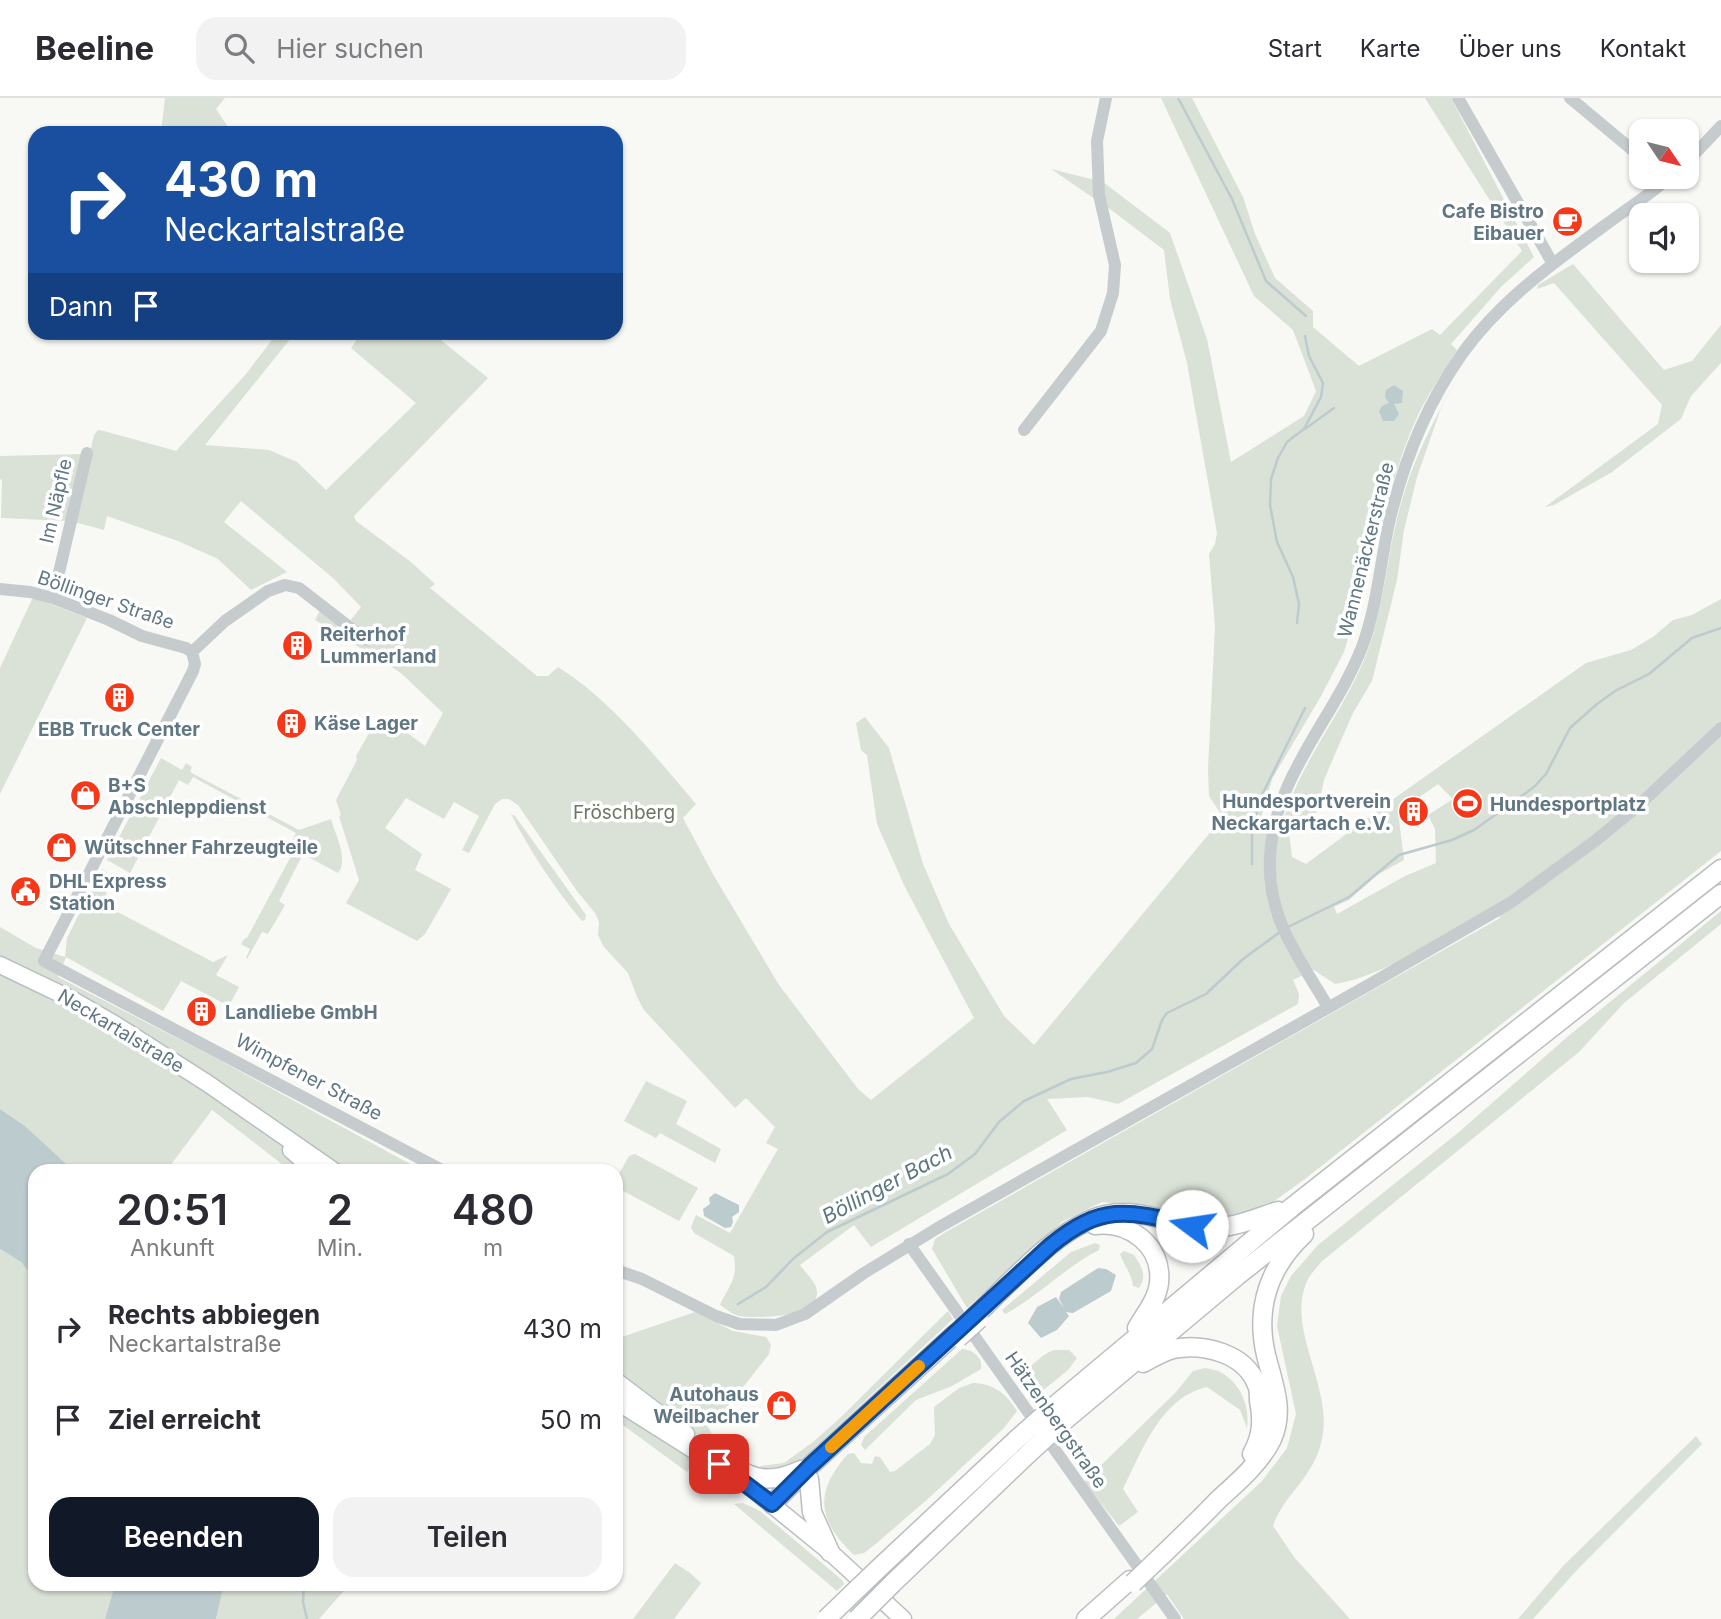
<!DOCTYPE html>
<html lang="de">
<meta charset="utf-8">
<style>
body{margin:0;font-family:Inter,sans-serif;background:#f2f2f3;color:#2b2b33;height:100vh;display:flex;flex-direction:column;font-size:26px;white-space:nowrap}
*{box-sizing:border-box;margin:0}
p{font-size:23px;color:#7c7c81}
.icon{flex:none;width:38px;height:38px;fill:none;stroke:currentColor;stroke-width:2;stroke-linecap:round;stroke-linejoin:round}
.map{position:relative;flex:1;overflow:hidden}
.drawer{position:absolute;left:28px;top:1066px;width:595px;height:427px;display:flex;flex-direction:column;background:#fff;border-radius:21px;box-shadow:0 2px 5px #0004}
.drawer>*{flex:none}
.banner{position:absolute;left:28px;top:28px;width:595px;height:214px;border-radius:21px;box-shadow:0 2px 5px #0004;background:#1a4fa0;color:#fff;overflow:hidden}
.needle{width:46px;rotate:125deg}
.controls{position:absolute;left:1629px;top:21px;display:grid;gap:14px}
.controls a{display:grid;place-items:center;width:70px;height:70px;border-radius:14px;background:#fff;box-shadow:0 2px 5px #0004;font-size:35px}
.pin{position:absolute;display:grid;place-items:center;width:60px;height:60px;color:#fff;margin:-30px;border-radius:14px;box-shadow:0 4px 10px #0006}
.me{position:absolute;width:77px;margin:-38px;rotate:284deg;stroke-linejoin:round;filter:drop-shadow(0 0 5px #0008)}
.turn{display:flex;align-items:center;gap:24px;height:147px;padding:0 21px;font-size:32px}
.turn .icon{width:91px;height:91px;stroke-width:2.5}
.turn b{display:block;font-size:49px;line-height:60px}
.then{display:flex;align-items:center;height:66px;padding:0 21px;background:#0003;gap:14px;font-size:26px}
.eta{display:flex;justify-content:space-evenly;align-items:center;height:119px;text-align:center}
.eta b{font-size:42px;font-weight:600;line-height:49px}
.action{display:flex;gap:14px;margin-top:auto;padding:14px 21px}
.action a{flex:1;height:80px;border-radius:21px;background:#111827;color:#fff;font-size:28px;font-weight:600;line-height:80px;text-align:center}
.action a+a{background:#f2f2f3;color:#2b2b33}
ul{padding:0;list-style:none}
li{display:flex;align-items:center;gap:21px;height:91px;padding:0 21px}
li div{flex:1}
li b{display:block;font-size:26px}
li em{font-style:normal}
header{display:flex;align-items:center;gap:42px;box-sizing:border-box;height:98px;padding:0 35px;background:#fff;border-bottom:2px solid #e1e1e2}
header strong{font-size:33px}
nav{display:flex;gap:38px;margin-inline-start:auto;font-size:24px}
.search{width:490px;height:63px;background:#f2f2f3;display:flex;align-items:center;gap:18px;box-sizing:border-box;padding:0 24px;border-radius:21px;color:#7c7c81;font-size:26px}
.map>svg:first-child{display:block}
.green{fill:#dae1d6;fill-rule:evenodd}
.water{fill:#bccbce}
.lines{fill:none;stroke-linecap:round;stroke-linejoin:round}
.stream{stroke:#bccbce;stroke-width:2.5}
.major-casing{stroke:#b8bec1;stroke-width:19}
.highway-casing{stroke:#babec1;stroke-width:21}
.minor{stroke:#c6cbce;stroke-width:12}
.major{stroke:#fff;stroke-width:16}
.highway{stroke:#fff;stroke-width:18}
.highway-bridge-casing{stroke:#babec1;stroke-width:21;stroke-linecap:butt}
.highway-bridge{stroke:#fff;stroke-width:18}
.route-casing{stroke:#114b97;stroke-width:18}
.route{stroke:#1a73e8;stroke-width:12}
.slow{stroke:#f59e0b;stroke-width:12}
.labels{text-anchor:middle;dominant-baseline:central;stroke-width:7;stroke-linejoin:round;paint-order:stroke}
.poi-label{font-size:19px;font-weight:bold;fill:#607783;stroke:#fff;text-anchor:start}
.street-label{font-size:19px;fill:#607783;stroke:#fff}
.park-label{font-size:19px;fill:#677a60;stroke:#fff}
.water-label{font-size:21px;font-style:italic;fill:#5b787e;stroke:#fff}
</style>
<header>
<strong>Beeline</strong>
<div class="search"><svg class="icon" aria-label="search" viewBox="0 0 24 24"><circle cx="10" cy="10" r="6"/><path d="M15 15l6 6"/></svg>Hier suchen</div>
<nav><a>Start</a><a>Karte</a><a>Über uns</a><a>Kontakt</a></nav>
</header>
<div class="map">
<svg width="1721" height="1521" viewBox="0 0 1721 1521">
<rect width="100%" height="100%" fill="#f8f8f5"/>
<!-- green -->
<path class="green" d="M165,0h60l-9,11 16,24h-71z
M1161,0h31l51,99 12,37 20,44 38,33v16l46,39 73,-37 8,6 82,-84 -97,-153h26l83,159 -33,30 -50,57 6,6c-15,24 -32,48 -43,74 -15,35 -25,72 -34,108l-8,4 -16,75 -12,41 -23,44 -49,83 -12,42 21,7c17,-65 64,-116 87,-178 17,-47 19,-98 33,-146 14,-50 35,-87 59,-132l-19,36 -24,69 -13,53 -7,50 -25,101 -19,32 -15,34 -14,33 -6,29 -5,9 -24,16 3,23 14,7 93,-69 187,-132 45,-13 22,-13 20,-17 19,-5 29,-16v252l-416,328 -35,25 -20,11 -44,8 -30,-6 -15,-8 -59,-7 -39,19 -96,87 -35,-59 3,-10 11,-7 554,-314 -5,-12c-45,26 -109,70 -160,78l-21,-14 -21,10 6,14 -1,10 -180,100 -30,-7 -41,2 20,31 -196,117 -17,-22 -54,40c4,6 13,14 16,22 10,31 -60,32 -77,29 -7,-2 -13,-7 -19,-11 9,-20 18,-25 14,-49l-40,-23 -3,-6 5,-12 34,18 48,-84 -12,-6 9,-16 -29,-29 -11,10 -91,-98 -7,-13 -9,-24 -24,-26 -6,-12 1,-13 -4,-9 -18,-22 -59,-86 -9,-6h-7l-7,5 -26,49 -7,-3 17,-34 -25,-14 -10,17 -38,-21 -21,30 37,26 -7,16 36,19 -26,45 -8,7 -71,-38 13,-23 -20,-64 2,-1 -5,-15 21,-40 -1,-4 16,-28 34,4 19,14 18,-33 -42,-40 -86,-53 10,-19 25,20 11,-14 -28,-29 -92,-77 -17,21 63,50 -36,18 -33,-31 -40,-18 -71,-25 -3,14 -30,-8 20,-87 4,-5 6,1 72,20 70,-77 31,-41h18l-90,112 64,5 28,12 29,28 90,-87 -65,-55 11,-15h70l56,45 -134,138 2,5 55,41 24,22 -5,4 107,88h11l10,-9c55,35 96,88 138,137l-13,14 31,58 65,109 79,104 13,11 103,-82 -70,-133 -27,-61 -10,-69 -6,-5 -5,-27 9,-6 24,31 34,116 26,60 55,92 30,29 189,-228 -14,-21 -1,-27 7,-142 -6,-73 6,-10 2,-11 -30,-170 -17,-64 -6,-49 -50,-38 -63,-43 52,13 67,51 37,106 24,123 73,-46 12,-25 -23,-61 -39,-34zM1438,686l15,15 -25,16 7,14 1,34 -31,13 -68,38 -3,-7 15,-7 28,-25 27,-15 -6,-48z
M1573,166l91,106 28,-9 29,-36v38l-30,33 -10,23 -69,53 -58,33 -9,2 113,-83 4,-19 -108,-122 -17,6 1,-4z
M83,356l-15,67 -67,-3 1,-38 -2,-1v-23z
M33,499l54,21 -87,176v-126z
M161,660l21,12 4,-7 6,4 -2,5 109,58 32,-11c4,15 18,41 7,54l-35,-19 -24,47 6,4 -17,29 -6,-2 -15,27 -1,-1 4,-9 -9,-5 4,-6h2l50,-93 -5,-3 4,-9 -103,-56 -5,8 -9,-5 -49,93 -23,-13z
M511,716l4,2 71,99 -1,5 -3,1c-27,-32 -52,-70 -71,-107z
M102,771l5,3 -1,34 107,56 15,-7 -12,20 23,12 -10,19 -48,-25 -18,30 -97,-54 -8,20 150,77 206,112 -1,5h-122l-79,-61 -46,61h-92l-49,-45 -25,-17v-182l36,21 29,9 2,-19z
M1721,813v13l-97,79 -45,49 -258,210c-4,6 -10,11 -13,17 -23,48 22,103 15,153 -5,44 -38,59 -50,94l21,31 56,62h-166l-17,-25 -30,25h-23l148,-138 25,-33 9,-34 -19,-88 4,-30 10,-20 27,-31 141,-113 107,-94z
M646,983l41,20 -11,23 45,25 -6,14 -55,-30 -4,5 -32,-17z
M635,1056l63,34 -19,33 -63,-34v-8l13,-23z
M1095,1145l5,2 -1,5c-34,17 -60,46 -94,64l-3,-4 69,-58z
M0,1151l21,13 14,17v305h80l-10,35h-105z
M1124,1153l10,4c7,11 14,20 5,33l-6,-2c-1,-12 -9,-20 -13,-32z
M948,1213l5,8 -152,141 -18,9 -20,2 -3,-5 24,-3 29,-21 26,-23z
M695,1214l38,19 33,6 5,8 -2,9 -47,60 -10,7 -9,-3 11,20 -27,34 -71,-52v-81z
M962,1251c11,1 21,8 19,20l-29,17 -36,14 -51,50 -4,-5 3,-8z
M1054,1252h15l8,8 -9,12 -38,31 -8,-21 2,-9c11,-7 18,-17 30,-21z
M1205,1270c5,1 12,2 17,5 19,11 28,34 25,55l-7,-18 -33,-23c-46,10 -65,64 -84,102l15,23 -19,14 -35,-44 92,-90 17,-21z
M973,1285c20,0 34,11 44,28l-14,18 -73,68 -52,45 -14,11 -10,2c-37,-35 -40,-63 -6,-101l6,-1 7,10 11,1 3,-8 5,1 10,15 5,-1 35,-27 5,-9 -1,-28 25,-19z
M1696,1338l6,8 -126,127 -43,48h-15l45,-53z
M743,1405l17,8 82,69 2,4 -7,7 -103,-87z
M675,1465l15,10 11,10 -27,36h-41z
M224,1486h126l-31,35h-103z"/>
<!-- water -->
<path class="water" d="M1394,287l9,6 -1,12 -8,1 5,10 -5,7h-11l-4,-10 3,-5 7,-3 -4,-6 1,-7z
M0,1011l25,17 49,45h-39v108l-14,-17 -21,-13z
M715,1095l24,12v7l-7,5 1,5 -2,5 -6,1 -21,-12 -1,-7 7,-5 -1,-6z
M1098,1170l8,1 10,6 -5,16 -38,22 -7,-1 3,4 -12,14 -16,8 -13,-15 9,-16 19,-10 8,11 -5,-9 2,-7z
M115,1486h109l-8,35h-111z"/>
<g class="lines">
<!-- stream -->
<path class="stream" d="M1178,0l54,101 34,82 40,35
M1305,331l29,-21
M1297,525l2,-19 -6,-27 -16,-35 -7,-37 1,-26 7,-21 9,-16 17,-13 17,-32 2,-14 -14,-27 -4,-20
M1252,766v-35l10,-34 43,-87
M1288,829l61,-30 50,-42 53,-15 22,-10 60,-43 12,-13 24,-46 27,-24 18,-13 34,-17 43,-36 29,-10
M738,1206l28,-17 28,-29 33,-26 121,-58 27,-20 24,-32 25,-21 47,-22 36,-7 29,-9 16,-14 10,-29 5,-7 39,-19 37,-35 37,-27
M304,1486l-1,18 4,17"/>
<defs>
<path id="major" d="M0,867l71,34 45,26 91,58 127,88
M291,1052l24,21
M616,1283l70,53
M616,1303l128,81 86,70 73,67"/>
<path id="highway" d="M1095,1127c34,-4 68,20 64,58 -2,17 -14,31 -22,45
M975,1218c34,-32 85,-91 130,-101 35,-8 66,10 101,13 26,1 47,-9 72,-17
M1143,1265c9,-5 19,-11 30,-14 30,-6 72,4 84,36 2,4 2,11 2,16 4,19 3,35 -7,53
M1052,1310l240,-201 429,-338
M1064,1323l173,-145 484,-382
M708,1352c36,22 50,40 93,20
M809,1381l3,33 18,40
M772,1406l38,-38 145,-132
M1154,1465c22,-21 44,-42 65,-64 19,-17 42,-37 53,-60 13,-29 1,-56 -6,-84 -11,-47 3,-88 38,-121
M878,1471l139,-130
M893,1485l136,-130
M1086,1521l44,-39"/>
</defs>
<!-- major casing -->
<use href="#major" class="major-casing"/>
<!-- highway casing -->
<use href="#highway" class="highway-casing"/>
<!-- minor -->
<path class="minor" d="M1458,0l95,166
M1570,0l72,60
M1687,64l34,-36
M1024,332l77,-99 12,-38 2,-28 -16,-70 -2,-54 9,-43
M0,491l30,3 23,6 56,22 33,16 44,12 6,4
M53,500l34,-145
M192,554l3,12 -2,7 -149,290 400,210
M192,554l33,-31 43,-30 17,-6 14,3 67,52
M1328,909c-29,-50 -61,-88 -58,-149 3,-81 64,-139 92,-211 15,-40 18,-83 27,-124 14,-60 37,-118 73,-169 40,-56 98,-96 153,-136 19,-14 38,-26 55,-41
M909,1146l266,375
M616,1163h1
M616,1172l26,9 74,37 23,8 37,1 29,-11 59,-41 77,-47 431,-243 138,-80 85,-62 44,-36 82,-77"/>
<!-- major -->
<use href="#major" class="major"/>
<!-- highway -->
<use href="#highway" class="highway"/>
<defs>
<path id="highway-bridge" d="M958,1240l21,-19
M1017,1341l35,-31
M1029,1355l35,-32
M1133,1485l21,-20
M826,1521l52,-50
M857,1521l36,-36"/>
</defs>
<!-- highway-bridge casing -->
<use href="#highway-bridge" class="highway-bridge-casing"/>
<!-- highway-bridge -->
<use href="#highway-bridge" class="highway-bridge"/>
</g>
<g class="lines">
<defs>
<path id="route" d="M719,1366l53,40 38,-38 240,-220c53,-44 80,-35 142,-20"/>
</defs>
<!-- route casing -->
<use href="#route" class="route-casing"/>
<!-- route -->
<use href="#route" class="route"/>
<!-- slow -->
<path class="slow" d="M831,1349l88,-81"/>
</g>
<!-- icons -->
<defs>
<symbol id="cafe-disc" viewBox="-11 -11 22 22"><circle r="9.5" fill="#f63718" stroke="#fff"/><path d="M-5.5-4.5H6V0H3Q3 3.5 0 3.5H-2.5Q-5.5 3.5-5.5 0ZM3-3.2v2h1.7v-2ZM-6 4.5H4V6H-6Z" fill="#fff"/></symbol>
<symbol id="building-disc" viewBox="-11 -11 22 22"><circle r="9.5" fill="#f63718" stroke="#fff"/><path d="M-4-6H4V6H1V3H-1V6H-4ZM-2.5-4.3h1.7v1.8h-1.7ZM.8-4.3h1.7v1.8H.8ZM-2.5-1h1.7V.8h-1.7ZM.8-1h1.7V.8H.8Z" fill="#fff"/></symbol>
<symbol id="shop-disc" viewBox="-11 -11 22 22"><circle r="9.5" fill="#f63718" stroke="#fff"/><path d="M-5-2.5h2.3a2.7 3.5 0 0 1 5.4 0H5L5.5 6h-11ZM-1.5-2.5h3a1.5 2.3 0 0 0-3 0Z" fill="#fff"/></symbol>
<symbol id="stadium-disc" viewBox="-11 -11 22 22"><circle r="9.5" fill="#f63718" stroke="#fff"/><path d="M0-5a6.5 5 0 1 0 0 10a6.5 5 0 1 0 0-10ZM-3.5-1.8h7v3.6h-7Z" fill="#fff"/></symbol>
<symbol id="civic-disc" viewBox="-11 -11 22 22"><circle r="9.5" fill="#f63718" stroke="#fff"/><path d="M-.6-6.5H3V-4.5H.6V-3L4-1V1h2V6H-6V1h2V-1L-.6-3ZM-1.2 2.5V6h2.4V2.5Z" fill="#fff"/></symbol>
</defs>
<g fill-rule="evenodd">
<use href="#cafe-disc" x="1550" y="106" width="35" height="35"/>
<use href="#building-disc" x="280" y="530" width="35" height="35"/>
<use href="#building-disc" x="102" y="582" width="35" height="35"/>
<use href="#building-disc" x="274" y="608" width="35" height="35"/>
<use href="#shop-disc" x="68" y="680" width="35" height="35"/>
<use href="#stadium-disc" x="1450" y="688" width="35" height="35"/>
<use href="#building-disc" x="1396" y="696" width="35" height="35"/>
<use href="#shop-disc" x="44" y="732" width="35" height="35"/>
<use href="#civic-disc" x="8" y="776" width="35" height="35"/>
<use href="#building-disc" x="184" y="896" width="35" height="35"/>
<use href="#shop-disc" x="764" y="1290" width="35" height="35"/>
</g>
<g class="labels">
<!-- poi labels -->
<g class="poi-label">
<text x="1544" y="113" text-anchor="end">Cafe Bistro<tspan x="1544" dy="22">Eibauer</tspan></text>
<text x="320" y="536">Reiterhof<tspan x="320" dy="22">Lummerland</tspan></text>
<text x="314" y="625">Käse Lager</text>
<text x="119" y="631" text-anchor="middle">EBB Truck Center</text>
<text x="108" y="687">B+S<tspan x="108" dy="22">Abschleppdienst</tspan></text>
<text x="1391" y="703" text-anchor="end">Hundesportverein<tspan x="1391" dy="22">Neckargartach e.V.</tspan></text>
<text x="1490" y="706">Hundesportplatz</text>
<text x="84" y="749">Wütschner Fahrzeugteile</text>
<text x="49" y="783">DHL Express<tspan x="49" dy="22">Station</tspan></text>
<text x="225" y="914">Landliebe GmbH</text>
<text x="759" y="1296" text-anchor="end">Autohaus<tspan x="759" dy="22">Weilbacher</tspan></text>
</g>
<!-- street labels -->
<g class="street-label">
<text transform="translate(56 403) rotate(-77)">Im Näpfle</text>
<text transform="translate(1366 452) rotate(-76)">Wannenäckerstraße</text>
<text transform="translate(106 502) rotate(19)">Böllinger Straße</text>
<text transform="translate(121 933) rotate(31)">Neckartalstraße</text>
<text transform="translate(309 979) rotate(28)">Wimpfener Straße</text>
<text transform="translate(1056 1322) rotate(55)">Hätzenbergstraße</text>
</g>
<!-- park labels -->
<g class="park-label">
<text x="624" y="714">Fröschberg</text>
</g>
<!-- water labels -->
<g class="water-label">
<text transform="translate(887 1086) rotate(-28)">Böllinger Bach</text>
</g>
</g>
</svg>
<div class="controls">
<a><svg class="needle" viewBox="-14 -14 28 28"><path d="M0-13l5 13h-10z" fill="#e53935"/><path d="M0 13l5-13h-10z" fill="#7c7c81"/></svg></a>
<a><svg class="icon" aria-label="sound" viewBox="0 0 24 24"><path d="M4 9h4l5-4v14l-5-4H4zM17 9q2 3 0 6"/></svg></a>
</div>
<div class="pin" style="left:719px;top:1366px;background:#d93025"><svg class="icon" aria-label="arrive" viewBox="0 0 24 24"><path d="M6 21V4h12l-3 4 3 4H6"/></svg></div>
<svg class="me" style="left:1192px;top:1128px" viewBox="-20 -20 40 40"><circle r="19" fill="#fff"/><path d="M0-13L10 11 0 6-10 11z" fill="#1a73e8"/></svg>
<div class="banner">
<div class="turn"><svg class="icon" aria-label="right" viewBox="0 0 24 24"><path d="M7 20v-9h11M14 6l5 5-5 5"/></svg><div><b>430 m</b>Neckartalstraße</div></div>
<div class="then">Dann<svg class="icon" aria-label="arrive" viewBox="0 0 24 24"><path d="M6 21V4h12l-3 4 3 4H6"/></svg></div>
</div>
<section class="drawer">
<div class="eta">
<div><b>20:51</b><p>Ankunft</p></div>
<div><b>2</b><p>Min.</p></div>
<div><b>480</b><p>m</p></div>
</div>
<ul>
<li><svg class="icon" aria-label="right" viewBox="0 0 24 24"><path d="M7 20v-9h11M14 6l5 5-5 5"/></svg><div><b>Rechts abbiegen</b><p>Neckartalstraße</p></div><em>430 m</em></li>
<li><svg class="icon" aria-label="arrive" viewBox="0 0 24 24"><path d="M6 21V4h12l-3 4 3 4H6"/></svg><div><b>Ziel erreicht</b></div><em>50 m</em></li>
</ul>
<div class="action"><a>Beenden</a><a>Teilen</a></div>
</section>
</div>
